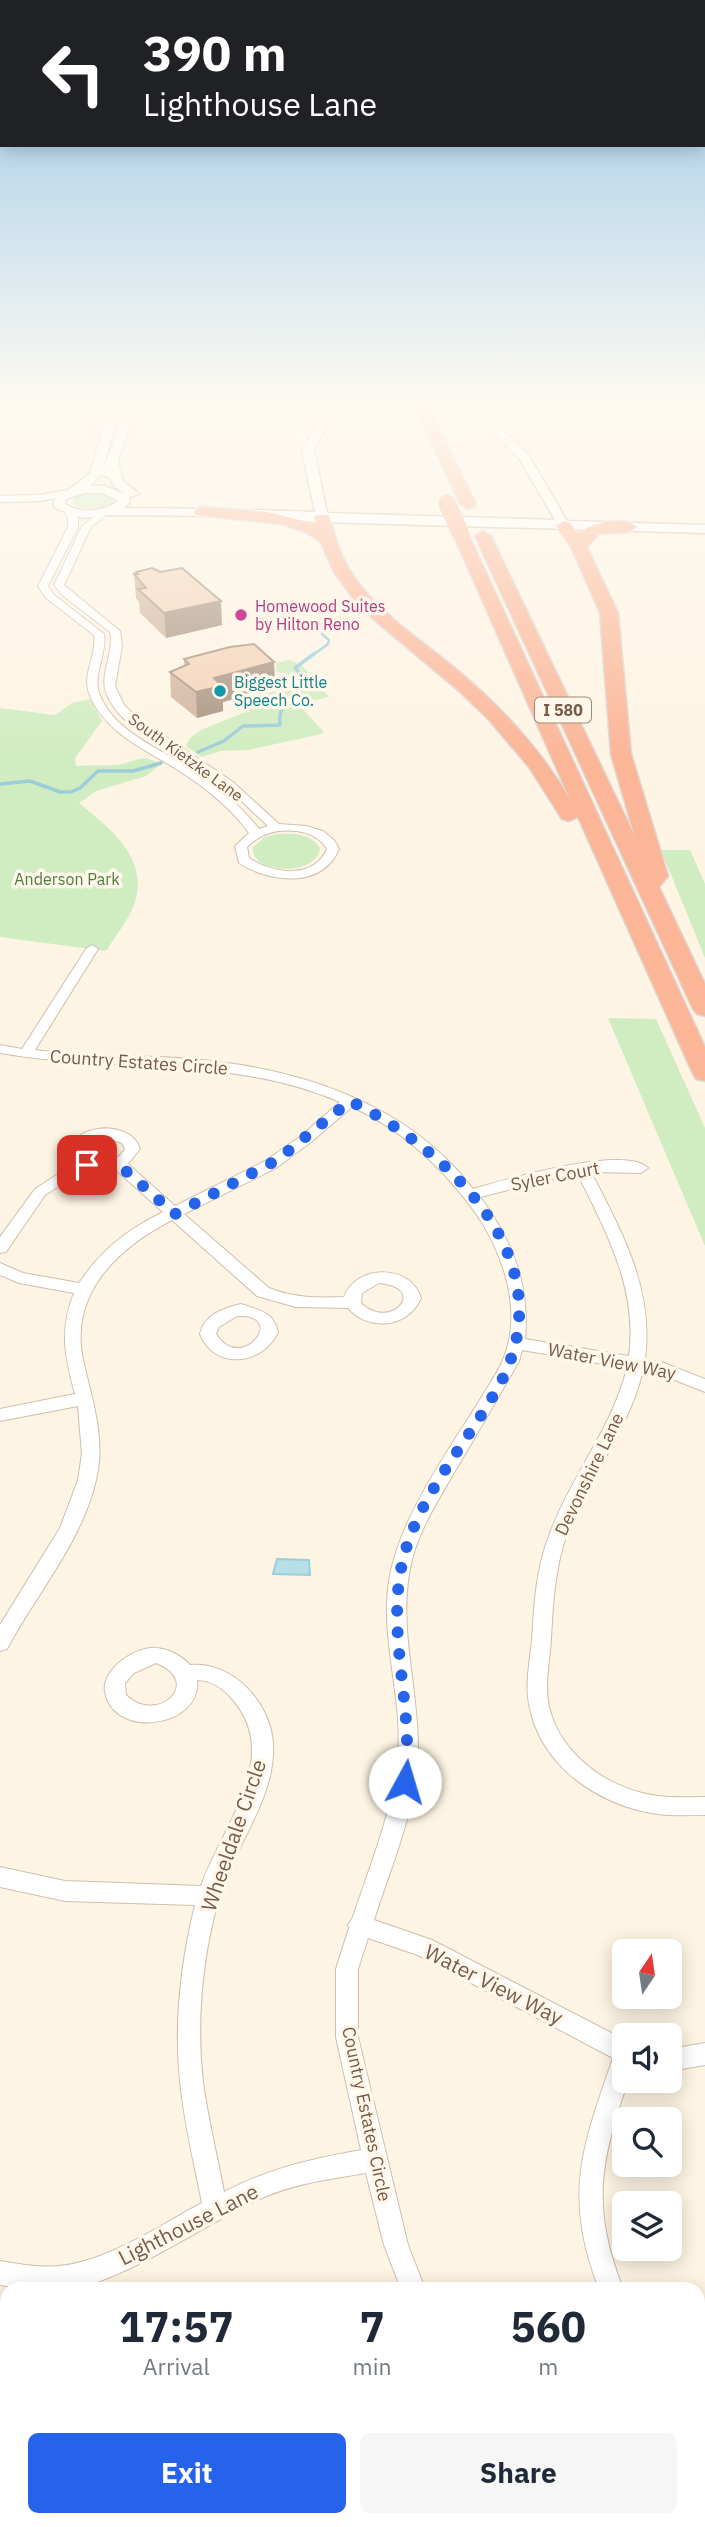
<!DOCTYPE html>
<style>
body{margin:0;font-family:"IBM Plex Sans",sans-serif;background:#f6f6f7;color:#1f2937;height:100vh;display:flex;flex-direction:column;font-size:26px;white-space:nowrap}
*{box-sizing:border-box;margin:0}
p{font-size:23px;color:#747a83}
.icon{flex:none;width:38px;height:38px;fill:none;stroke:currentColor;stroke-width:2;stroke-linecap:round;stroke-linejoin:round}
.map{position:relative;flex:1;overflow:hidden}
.panel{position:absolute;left:0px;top:2282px;width:705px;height:245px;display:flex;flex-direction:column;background:#fff;border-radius:21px 21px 0 0;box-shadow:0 4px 18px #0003}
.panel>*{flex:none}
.top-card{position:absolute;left:0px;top:0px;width:705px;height:147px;box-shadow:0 4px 18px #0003;background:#202124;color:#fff;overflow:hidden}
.needle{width:46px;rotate:13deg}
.tools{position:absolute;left:612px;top:1939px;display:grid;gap:14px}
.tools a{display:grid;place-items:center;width:70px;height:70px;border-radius:10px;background:#fff;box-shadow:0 4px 18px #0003;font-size:35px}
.pin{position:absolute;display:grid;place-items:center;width:60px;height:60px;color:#fff;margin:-30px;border-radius:14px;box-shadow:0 4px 10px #0006}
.me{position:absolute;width:77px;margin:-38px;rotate:6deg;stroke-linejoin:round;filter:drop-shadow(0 0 5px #0008)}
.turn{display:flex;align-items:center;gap:24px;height:147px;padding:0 28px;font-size:32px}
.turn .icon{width:91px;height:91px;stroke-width:2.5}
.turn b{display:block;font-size:49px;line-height:60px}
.eta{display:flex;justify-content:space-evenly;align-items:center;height:119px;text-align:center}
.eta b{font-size:42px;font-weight:800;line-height:49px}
.cta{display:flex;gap:14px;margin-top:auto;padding:14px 28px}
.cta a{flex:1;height:80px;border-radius:10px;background:#2563eb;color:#fff;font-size:28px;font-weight:800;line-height:80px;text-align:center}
.cta a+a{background:#f6f6f7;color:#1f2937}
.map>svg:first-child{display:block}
.green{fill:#d0ecc1}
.water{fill:#b6dfe8;stroke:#9cceda;stroke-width:2}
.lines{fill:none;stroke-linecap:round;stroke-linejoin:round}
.stream-far1{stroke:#9cceda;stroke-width:2.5}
.stream{stroke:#9cceda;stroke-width:3.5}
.minor-casing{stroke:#d1beac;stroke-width:2}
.tertiary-casing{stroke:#d1beac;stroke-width:3}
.secondary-casing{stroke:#d5bea9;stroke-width:3}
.motorway-casing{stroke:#ded7d3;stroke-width:3}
.minor{fill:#fff;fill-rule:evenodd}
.tertiary{fill:#fff;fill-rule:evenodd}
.secondary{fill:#fff;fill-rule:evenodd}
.motorway{fill:#fbb597;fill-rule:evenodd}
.motorway-bridge-casing{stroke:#ded7d3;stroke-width:18;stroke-linecap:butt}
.motorway-bridge{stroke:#fbb597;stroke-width:17}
.wall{fill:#d2b59f}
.shaded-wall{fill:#ab9482}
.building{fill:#f4d3b9;stroke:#ab9482;stroke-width:2}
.route{stroke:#2563eb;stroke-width:12;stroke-dasharray:0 21.6}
.hotel-dot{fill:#d1479c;stroke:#fff8ea;stroke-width:2.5}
.culture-dot{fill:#0f9aa8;stroke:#fff8ea;stroke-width:2.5}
.labels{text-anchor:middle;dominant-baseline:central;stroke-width:7;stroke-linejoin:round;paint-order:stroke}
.far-hotel-label{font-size:16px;fill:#b23c85;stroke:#fff8ea;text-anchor:start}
.far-culture-label{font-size:16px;fill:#0d838f;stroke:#fff8ea;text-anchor:start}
.shield{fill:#fff8ea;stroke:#a08979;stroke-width:2}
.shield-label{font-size:16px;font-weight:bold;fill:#775a48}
.far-street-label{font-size:16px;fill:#775a48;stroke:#fff8ea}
.far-park-label{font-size:16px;fill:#4f7d3f;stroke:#fff8ea}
.street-label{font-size:18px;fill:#775a48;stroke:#fff8ea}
.near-street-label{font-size:21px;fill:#775a48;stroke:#fff8ea}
</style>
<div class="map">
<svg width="705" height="2527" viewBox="0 0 705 2527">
<rect width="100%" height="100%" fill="#fdf4e3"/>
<!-- green -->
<path class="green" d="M93,493l16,2 4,7c-11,8 -29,10 -41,1l3,-6z
M289,660l12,4 28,33 -31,7 26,28 -3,2 -73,16 -27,1 -20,6 -15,-11 4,-8 11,-8 42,-17 18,-18 30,-8 3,-4 -1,-5 -17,-7v-8z
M90,699l12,22 -27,37 1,8c13,-1 28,0 41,-1 18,-3 27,-13 43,0l-14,11 -50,15 -17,12c30,25 67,51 57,96 -5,18 -20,36 -30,52l-106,-14v-229l55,7 17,-12z
M277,834c16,-1 34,-1 43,14 -2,29 -71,27 -67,-1l12,-10z
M661,850h29l15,34v74z
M608,1018l48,1 49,109v118z"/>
<!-- water -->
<path class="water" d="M277,1559l32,1 1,15 -37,-1z"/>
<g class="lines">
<!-- stream-far1 -->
<path class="stream-far1" d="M313,655l15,-11 1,-4 -7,-6 15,-30"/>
<!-- stream -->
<path class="stream" d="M198,752l26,-11 19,-15 37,-1c-3,-24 16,-26 29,-42l-14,-15 20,-15
M0,784l30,-3 30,11h11l9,-4 18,-17h35l28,-8"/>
<defs>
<path id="minor" d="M0,419l76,2 33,12 -4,3 -30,-11 -75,-2z
M69,508l9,10v9l-30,59 5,8 51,40c3,20 -11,40 -5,59 14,40 67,58 100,81 22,16 43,33 60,55l9,-3c-15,-13 -28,-28 -43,-40 -35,-26 -99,-49 -118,-91 -9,-20 8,-42 3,-63l-48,-37 -8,-10 28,-59 23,-17 5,3 -19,15 -27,58 56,46 2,15 -7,40 9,19 11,11 98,66 46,42 27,2 17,5 11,9 5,9c-17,40 -69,34 -100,14l-4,-17 14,-13c-18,-25 -42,-44 -68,-61 -32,-21 -78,-39 -92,-79 -7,-19 8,-38 5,-58l-48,-37 -8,-12 30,-59v-9l-4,-7zM278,831c18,-2 39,1 49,18 -14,31 -54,25 -78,9l-2,-11c9,-9 19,-14 31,-16z
M92,945l6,4 -63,101c52,7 104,5 155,9 106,8 217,43 283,130 31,-9 152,-45 175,-21l-7,5 -50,-1c31,60 63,117 54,187l19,4 41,16v13l-50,-20 -12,-2c-14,60 -54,107 -76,164 -12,33 -14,69 -16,104 -1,22 -7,47 -2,69 12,49 60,82 108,89 16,2 32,1 48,1v18c-16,0 -32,1 -48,-1 -59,-9 -117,-48 -128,-110 -4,-21 1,-43 3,-64 2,-35 4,-71 17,-104 21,-59 63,-107 78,-168l-105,-18 -3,11c-21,37 -42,73 -64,110 -15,26 -34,56 -42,85 -18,65 6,130 5,195 -1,57 -27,115 -44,169l58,20 193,100v41h3c-28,82 -37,125 -5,208h-24c-36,-94 -17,-141 14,-231l-195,-103 -50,-17 -10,31v68l50,208 17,44h-24l-17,-44 -18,-72c-34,6 -71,10 -104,25 -57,26 -117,70 -177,88 -25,8 -59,4 -85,-1v-24c19,3 39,7 59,5 48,-4 101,-41 143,-63 -8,-40 -18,-81 -22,-122 -6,-58 1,-119 15,-176l-130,-4 -65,-14v-20l65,14 136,5c20,-58 82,-128 32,-186 -9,-11 -22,-20 -36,-20 6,46 -83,61 -92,12 -4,-23 32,-47 52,-44 12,1 25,8 33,17 43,-4 81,38 83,79 3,55 -40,104 -54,154 -17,59 -23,124 -16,184 5,37 14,73 21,110 46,-24 87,-33 137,-42l-25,-113v-68l13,-41 -1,-3 5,-8c17,-52 40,-106 45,-162 5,-58 -18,-115 -9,-174 10,-63 59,-129 92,-183 7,-12 16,-24 21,-36 23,-51 0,-113 -30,-154 -32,-43 -71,-79 -120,-101l-41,35 -35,26 -92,46 85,74c24,10 49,10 75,9 12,-33 67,-33 77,1 -13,30 -52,34 -73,10l-52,-1 -39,-11 -85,-76c-54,28 -103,73 -89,140 9,40 23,78 13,120 -14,62 -60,114 -89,169l-7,2v-26l60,-97 18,-48 4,-26 -4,-48 -78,15v-12l75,-15c-10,-38 -16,-63 -1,-101l-55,-10 -19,-8v-12l23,10 56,10c24,-35 47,-52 84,-71l-47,-42 -16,2 -14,-3 -41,26 -39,57 -6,1v-16l35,-48 40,-26c-22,-36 55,-49 65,-14l-12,15 47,42 90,-45 36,-25 39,-34c-109,-47 -226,-29 -340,-49v-8l22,4 64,-100zM102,1137l20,6 3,6c-9,14 -24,17 -38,8l-2,-10zM577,1173c29,58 61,116 52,183l-104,-17c5,-55 -13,-99 -45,-142zM379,1283c51,5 11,49 -18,20l1,-10zM156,1663c48,18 2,63 -30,32l-1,-12 9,-10z
M241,1304c18,6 33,8 37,28 -15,33 -63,39 -78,2 4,-19 23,-26 41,-30zM237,1316c52,-3 5,59 -21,18l3,-7z
M705,2043v22l-35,6v-22z
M698,2398l7,3v32l-7,-3z
M705,2485v31l-7,2v-31z
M358,2520h39l-2,7h-40z
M532,2520h29l3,7h-30z
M666,2520h31l-2,7h-32z"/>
<path id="tertiary" d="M68,490l5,3 -1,2 -33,6 -39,1v-6l39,-1z"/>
<path id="secondary" d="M110,407h10l-18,65 25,-65h10l-19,54 5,20 16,13 -10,3 1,5 -6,6 98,1 4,1v6l-117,-1 -27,3 -27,-10 -2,-3 4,-11 12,-4 21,-17zM101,475l9,3 3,7 13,10 -21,-9h-15zM85,493h18l15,8c-15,11 -36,13 -53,3l1,-5z
M326,407h10l-22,44 13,62 228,7 -36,-62 -51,-51h11l49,47 39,67 138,4v8l-383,-11 -71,-5 -2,-3 6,-4 60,2 -13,-61z"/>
<path id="motorway" d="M415,407h14l47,97 -2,3 -6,2 -8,-5z
M202,507l65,5 49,12 -2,-6 2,-3h12c5,9 6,20 10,30 6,17 16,33 27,46 25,29 57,50 86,74 47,38 89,83 120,136l-119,-269 2,-3h12l239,518v34l-9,-2 -3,-5 -115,-257 -9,4 -7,-2 -33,-52 -40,-47 -30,-29 -87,-73 -19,-20 -19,-26 -14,-31 -13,-8 -25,-9 -86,-9 -2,-3 2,-3z
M564,521l6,2 8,11c11,-11 47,-19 59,-7l-8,5 -31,2 -11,13 31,66 13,141 37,122 -9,11 46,97v32l-8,-2 -4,-5 -218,-473 8,-5 8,5 144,301 -24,-83 -11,-141 -29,-66 -15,-21z"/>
</defs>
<!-- minor casing -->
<use href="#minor" class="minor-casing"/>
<!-- tertiary casing -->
<use href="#tertiary" class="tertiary-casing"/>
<!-- secondary casing -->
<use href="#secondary" class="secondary-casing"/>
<!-- motorway casing -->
<use href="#motorway" class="motorway-casing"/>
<!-- minor -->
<use href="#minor" class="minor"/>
<!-- tertiary -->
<use href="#tertiary" class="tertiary"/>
<!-- secondary -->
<use href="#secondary" class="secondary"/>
<!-- motorway -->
<use href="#motorway" class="motorway"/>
<defs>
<path id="motorway-bridge" d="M447,503l13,29"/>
</defs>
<!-- motorway-bridge casing -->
<use href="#motorway-bridge" class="motorway-bridge-casing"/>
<!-- motorway-bridge -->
<use href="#motorway-bridge" class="motorway-bridge"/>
</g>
<!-- wall -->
<path class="wall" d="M136,572l86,53 -56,13 -26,-25 -1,-11 -3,-4 -2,-24h2z
M184,659l90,3 1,25 -52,15v9l-26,7 -26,-21 -1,-25 14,-6z"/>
<!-- shaded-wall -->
<path class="shaded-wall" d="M221,601l1,24 -56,13 -2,-25z
M274,662l1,25 -52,15v9l-26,7 -1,-26 18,-14z"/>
<!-- building -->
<path class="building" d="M152,568l8,4 22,-4 39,33 -57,12 -26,-24 8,-1 -12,-14h4l-2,-2z
M254,644l20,18 -60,16 8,8 -26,6 -26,-20 19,-8 -5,-5 46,-12z"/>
<!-- sky -->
<linearGradient id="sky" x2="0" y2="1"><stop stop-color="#94c5e8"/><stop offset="0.53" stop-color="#fefaf2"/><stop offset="1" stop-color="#fefaf2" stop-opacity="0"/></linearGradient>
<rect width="705" height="761" fill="url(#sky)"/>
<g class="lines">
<!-- route -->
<path class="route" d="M87,1165l21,2 10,-3 57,50 102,-54 73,-59c100,50 213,158 152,279 -30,57 -82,113 -98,176 -20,75 11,150 1,226"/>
</g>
<!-- markers -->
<circle class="hotel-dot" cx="241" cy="615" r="7"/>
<circle class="culture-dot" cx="220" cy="691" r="7"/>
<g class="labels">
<!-- far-hotel labels -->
<g class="far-hotel-label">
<text x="255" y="606">Homewood Suites<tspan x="255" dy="18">by Hilton Reno</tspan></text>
</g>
<!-- far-culture labels -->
<g class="far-culture-label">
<text x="234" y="682">Biggest Little<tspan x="234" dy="18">Speech Co.</tspan></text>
</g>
<!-- shield labels -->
<rect class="shield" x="535" y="697.5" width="56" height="25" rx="5"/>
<g class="shield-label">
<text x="563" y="710">I 580</text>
</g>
<!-- far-street labels -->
<g class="far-street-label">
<text transform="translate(186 757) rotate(36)">South Kietzke Lane</text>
</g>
<!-- far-park labels -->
<g class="far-park-label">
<text x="67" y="879">Anderson Park</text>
</g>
<!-- street labels -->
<g class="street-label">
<text transform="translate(139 1062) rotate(4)">Country Estates Circle</text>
<text transform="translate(555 1176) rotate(-11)">Syler Court</text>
<text transform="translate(612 1361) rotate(11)">Water View Way</text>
<text transform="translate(589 1474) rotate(-64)">Devonshire Lane</text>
<text transform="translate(367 2114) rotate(78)">Country Estates Circle</text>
</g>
<!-- near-street labels -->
<g class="near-street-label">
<text transform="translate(233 1835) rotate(-71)">Wheeldale Circle</text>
<text transform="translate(494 1984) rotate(27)">Water View Way</text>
<text transform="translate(188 2224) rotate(-27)">Lighthouse Lane</text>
</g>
</g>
</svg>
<div class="tools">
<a><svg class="needle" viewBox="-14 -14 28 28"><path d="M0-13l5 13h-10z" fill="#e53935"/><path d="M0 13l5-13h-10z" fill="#747a83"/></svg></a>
<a><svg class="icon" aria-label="sound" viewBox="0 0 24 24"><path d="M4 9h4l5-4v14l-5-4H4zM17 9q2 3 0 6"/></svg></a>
<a><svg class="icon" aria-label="search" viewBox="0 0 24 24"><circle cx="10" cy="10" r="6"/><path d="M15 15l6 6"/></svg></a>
<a><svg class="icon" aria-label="layers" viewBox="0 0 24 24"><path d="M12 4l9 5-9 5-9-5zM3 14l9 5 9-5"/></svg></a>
</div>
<div class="pin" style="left:87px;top:1165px;background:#d93025"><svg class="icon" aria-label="arrive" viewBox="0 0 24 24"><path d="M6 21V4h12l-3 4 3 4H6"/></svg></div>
<svg class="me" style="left:405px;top:1782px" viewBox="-20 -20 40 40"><circle r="19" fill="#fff"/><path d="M0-13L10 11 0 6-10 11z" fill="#2563eb"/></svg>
<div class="top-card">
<div class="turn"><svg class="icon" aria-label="left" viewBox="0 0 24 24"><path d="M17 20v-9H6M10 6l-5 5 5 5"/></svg><div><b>390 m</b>Lighthouse Lane</div></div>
</div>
<section class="panel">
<div class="eta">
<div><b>17:57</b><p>Arrival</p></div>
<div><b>7</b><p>min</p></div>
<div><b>560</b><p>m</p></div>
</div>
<div class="cta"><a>Exit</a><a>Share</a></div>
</section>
</div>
